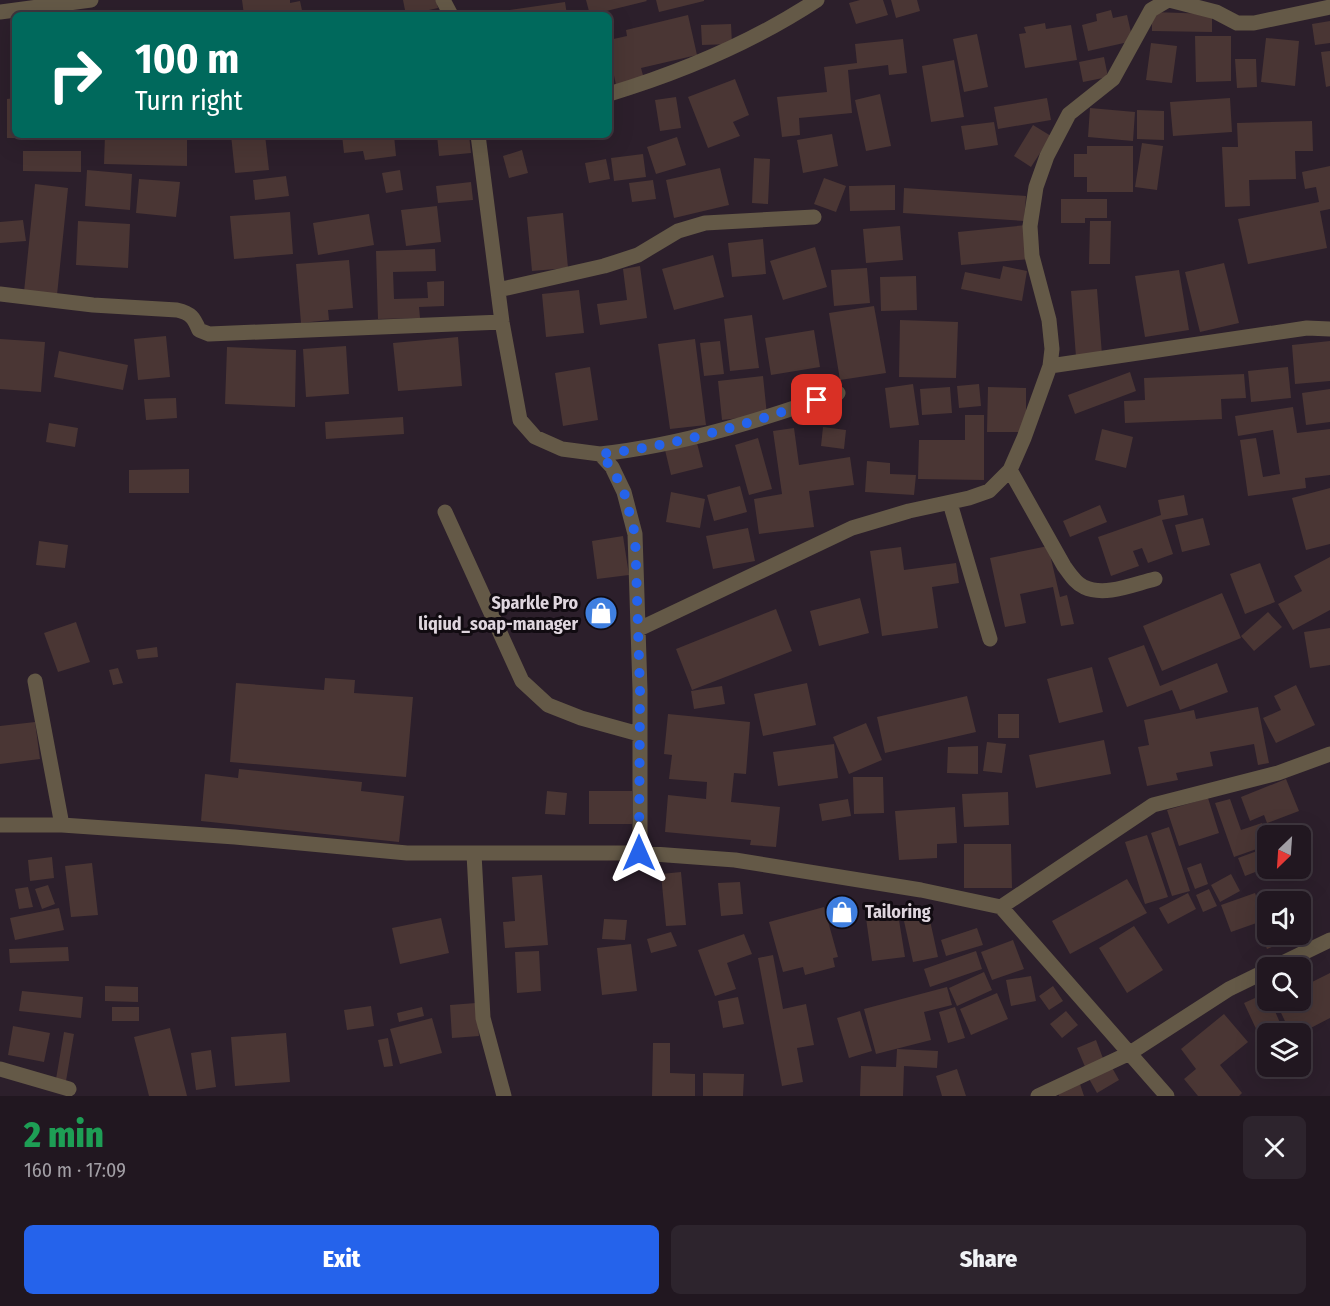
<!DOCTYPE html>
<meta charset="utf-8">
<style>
body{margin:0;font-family:"Fira Sans Condensed",sans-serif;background:#2d242d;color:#f1f3f6;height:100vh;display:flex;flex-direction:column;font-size:22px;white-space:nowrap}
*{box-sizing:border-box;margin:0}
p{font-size:20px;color:#a29fa5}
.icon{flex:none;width:33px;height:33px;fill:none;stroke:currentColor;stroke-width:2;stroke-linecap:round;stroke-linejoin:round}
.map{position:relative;height:1096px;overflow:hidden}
.side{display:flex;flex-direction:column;background:#211720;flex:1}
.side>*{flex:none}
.banner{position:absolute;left:12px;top:12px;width:600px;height:126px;border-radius:9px;box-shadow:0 6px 24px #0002,0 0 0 2px #3e363e;background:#00695c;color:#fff;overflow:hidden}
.needle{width:39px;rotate:205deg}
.tools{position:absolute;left:1257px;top:825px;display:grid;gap:12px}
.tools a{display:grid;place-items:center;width:54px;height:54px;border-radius:9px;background:#211720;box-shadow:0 6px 24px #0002,0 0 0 2px #3e363e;font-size:30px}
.pin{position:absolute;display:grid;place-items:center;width:51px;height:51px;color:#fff;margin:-26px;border-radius:12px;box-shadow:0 3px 9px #0006}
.me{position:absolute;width:66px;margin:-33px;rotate:0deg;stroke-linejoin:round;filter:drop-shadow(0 0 4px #0008)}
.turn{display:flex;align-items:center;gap:21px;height:126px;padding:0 24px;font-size:27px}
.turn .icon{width:78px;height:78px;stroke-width:2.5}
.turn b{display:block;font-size:42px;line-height:51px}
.round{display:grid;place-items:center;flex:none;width:63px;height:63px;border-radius:9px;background:#2d242d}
.overview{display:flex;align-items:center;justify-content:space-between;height:102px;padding:0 24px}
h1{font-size:36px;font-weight:800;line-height:45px;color:#1e9e55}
.cta{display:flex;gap:12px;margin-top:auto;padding:12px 24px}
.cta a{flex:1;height:69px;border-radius:9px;background:#2563eb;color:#fff;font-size:24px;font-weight:800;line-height:69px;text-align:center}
.cta a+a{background:#2d242d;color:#f1f3f6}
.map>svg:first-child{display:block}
.building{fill:#4a3634}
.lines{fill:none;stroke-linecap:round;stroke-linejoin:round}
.minor{stroke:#645947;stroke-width:15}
.route{stroke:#2563eb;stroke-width:10;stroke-dasharray:0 18}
.labels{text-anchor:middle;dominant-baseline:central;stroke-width:6;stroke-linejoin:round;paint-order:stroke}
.poi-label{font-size:18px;font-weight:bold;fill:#dfd6de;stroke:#110b11;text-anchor:end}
</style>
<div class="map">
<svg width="1330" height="1096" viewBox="0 0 1330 1096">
<rect width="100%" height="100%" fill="#2c1f2b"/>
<!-- building -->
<path class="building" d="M242,0h48v3l10,-2 3,14h-59z
M403,0h33l2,8 -32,7z
M586,0h60l1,1 -57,14z
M656,0h48v1l-45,11z
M860,0h23l5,15 -32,9 -7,-21z
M891,0h26l3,11 -24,7z
M565,2l2,13h-72v-3z
M1111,10l2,8 14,-3 6,26 -45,10 -6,-26 15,-4 -1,-7z
M1152,12l60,2v18l-60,-1z
M688,15l9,40 -56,13 3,11 -28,6 -4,-19 -3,1v-27l18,-4 -1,-6z
M1330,21v22l-15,2 -3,-21z
M1045,23l1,6 25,-4 6,35 -52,8 -6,-34 7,-1 -2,-6z
M731,24l1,20 -30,1 -1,-20z
M977,34l11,53 -24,5 -11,-53z
M1195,36h36v45l-35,1z
M1266,38l33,3 -4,45 -34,-4z
M903,39l4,34 -18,2 -1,-10 -40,5 4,43 -53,5 1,17 -18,2 -5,-40 50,-5 -3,-25 33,-4 -2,-19z
M1151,43l26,3 -5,37 -26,-3z
M1330,51v35l-4,1 -5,-35z
M1104,57l4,20 -25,5 -4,-20z
M1235,59h21l1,28 -20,1z
M954,60l10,57 -33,5 -9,-56z
M735,79l14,36 -16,7 7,14 -32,12 -20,-51z
M880,94l11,52 -25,5 -11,-51z
M676,97l5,31 -21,3 -5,-31z
M15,98v37h67v3h-75v-39z
M1047,98l4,22 -53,9 -4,-22z
M1230,98l2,34 -59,4 -3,-34z
M1090,108l45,4 -2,29 -45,-4z
M1137,110l27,1v29l-27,-1z
M1312,121l1,30h-18l1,28 -47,1 1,26 -25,1 -3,-60h16l-1,-24z
M994,122l4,23 -33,5 -4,-24z
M1033,125l18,11 -20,31 -17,-11z
M832,134l6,32 -35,7 -6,-33z
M105,135h82v31l-83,-2z
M231,135h34l4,35 -34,3z
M342,135h52l2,21 -31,4 -2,-9 -19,2z
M437,135h32l2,18 -32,3z
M677,137l9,28 -30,9 -9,-27z
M1142,143l21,3 -6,44 -22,-3z
M1087,146h46v46h-46v-15h-13v-23h13z
M522,150l6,23 -19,5 -6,-22z
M23,151h58v21l-58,-1z
M643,154l3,23 -32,4 -3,-23z
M754,158l16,1 -2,45 -16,-1z
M606,159l4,20 -21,4 -4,-20z
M1330,166v43l-10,2 7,37 -79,16 -10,-45 81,-17 -3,-15 -11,2 -3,-17z
M720,168l9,37 -55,13 -8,-38z
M87,170l45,4 -2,36 -45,-4z
M400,170l3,20 -17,3 -4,-20z
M286,176l3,20 -34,4 -2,-20z
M824,178l22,8 -10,26 -22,-8z
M139,179l41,3 -4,35 -40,-4z
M653,180l3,19 -24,3 -3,-19z
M471,182l2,18 -35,3 -2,-17z
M35,184l33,4 -11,107 -33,-3z
M895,185v25l-45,1 -1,-25z
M904,188l122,8 -2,25 -121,-8z
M1061,199h46v19h-22v5h-24z
M437,206l4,36 -35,4 -5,-36z
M290,212l3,42 -59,5 -4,-43z
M563,213l5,55 -36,3 -5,-54z
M369,214l5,31 -56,10 -5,-32z
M23,220l3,21 -26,2v-21z
M78,221l52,3 -2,44 -52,-3z
M1090,221h21l-1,43h-21z
M1027,225l4,34 -70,6 -3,-33z
M900,226l3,34 -37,3 -3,-34z
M763,239l3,35 -34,3 -4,-34z
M815,247l12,40 -44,13 -13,-39z
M435,249l1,22 -43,1 1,27 34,-1 -1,-16 17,-1v25l-25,1 1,11 -42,1 -2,-68z
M713,255l11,42 -50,13 -12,-41z
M349,260l4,48 -25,2 1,10 -28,3 -5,-59z
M1224,263l15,60 -39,9 -15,-60z
M640,266l7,52 -47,7 -3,-21 30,-4 -4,-31z
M1003,266l24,5 -5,30 -61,-12 4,-17 35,7z
M867,268l3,35 -36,3 -3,-36z
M1179,270l10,60 -44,7 -10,-61z
M916,276l1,34 -36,1 -1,-34z
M1097,289l5,66 -26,2 -5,-66z
M579,290l5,43 -38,4 -4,-43z
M874,306l12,67 -46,7 -11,-67z
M752,315l7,53 -29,3 -6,-52z
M900,320l58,2 -2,56 -57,-1z
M814,330l6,37 -49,8 -6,-37z
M166,336l4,41 -32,3 -4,-41z
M458,337l4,49 -64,5 -5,-48z
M0,339l45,3 -4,50 -41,-3z
M695,339l11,86 -36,4 -12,-85z
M720,341l4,33 -20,2 -4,-33z
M1330,341v40l-35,3 -3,-39z
M346,346l3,48 -43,3 -3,-48z
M227,347l69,3 -1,57 -70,-3z
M59,351l69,14 -5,25 -69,-13z
M590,367l8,53 -35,6 -8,-53z
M1288,367l3,31 -40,4 -3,-31z
M1130,372l6,19 -61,23 -7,-19z
M1244,374l2,24 -25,1 1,20 -97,4 -1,-22 21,-1 -1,-22z
M763,376l4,39 -45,5 -4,-39z
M913,384l6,41 -29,3 -5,-40z
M979,384l2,22 -22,2 -2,-22z
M950,387l2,26 -30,2 -2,-26z
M988,387l38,1v44h-39z
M1330,389v33l-24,3 -4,-32z
M176,398l1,20 -31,2 -2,-21z
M1293,407l4,26 33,-4v46l-25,3 1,10 -58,8 -8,-56 16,-2 7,39 17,-3 -7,-44 -35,6 -3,-20z
M965,415h19v65l-66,-1 1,-39h46z
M403,417l1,17 -78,5 -1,-17z
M49,423l29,5 -3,19 -29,-5z
M823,427l23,3 -2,19 -23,-3z
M794,428l5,37 51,-8 4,28 -45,6 5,36 -55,7 -5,-35 28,-5 -9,-63z
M1102,429l31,8 -7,31 -31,-8z
M758,438l14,51 -23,6 -14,-50z
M697,443l6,24 -32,8 -6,-25z
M867,461l23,2v11l26,1 -2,20 -49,-3z
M189,469v24h-60v-23z
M740,486l7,26 -33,9 -7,-26z
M1330,488v56l-24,6 -14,-52z
M671,492l34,7 -5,29 -34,-6z
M1184,495l4,20 -26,5 11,34 -25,9 -6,-15 -9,3 6,15 -28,10 -13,-39 63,-22 -3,-15z
M1100,505l7,17 -37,15 -7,-16z
M1203,518l7,27 -28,7 -7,-27z
M748,528l7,33 -42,8 -7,-33z
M623,536l6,39 -32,4 -5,-38z
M39,541l29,4 -3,23 -29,-3z
M1048,546l12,51 7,-2 7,29 -13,2 -8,-39 -33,7 6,29 -21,4 -15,-69z
M901,547l3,23 52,-7 3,20 -27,4 6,41 -56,8 -12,-85z
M1330,557v53l-37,20 -15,-26 24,-13 -8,-15z
M1260,563l15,39 -30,12 -15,-40z
M1222,593l19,45 -79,33 -19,-45z
M860,598l9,35 -50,13 -9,-35z
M776,609l16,42 -100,39 -16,-41z
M1268,612l14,15 -28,24 -13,-15z
M76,622l14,40 -32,10 -14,-39z
M1330,628v37l-20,3 -6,-36z
M1144,645l16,41 57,-23 11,29 -48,18 -8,-20 -45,17 -19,-49z
M157,647l1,10 -20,2 -2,-9z
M1092,667l11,45 -44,11 -12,-44z
M118,668l5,15 -10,2 -4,-15z
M325,678l30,2 -1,13 59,4 -7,80 -176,-15 6,-79 88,7z
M807,683l9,42 -53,11 -9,-42z
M1296,685l19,40 -39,18 -13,-25 18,-8 -7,-14z
M722,686l3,18 -31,5 -3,-18z
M967,696l9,36 -91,21 -8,-36z
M1258,707l11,56 -11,2 -4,-21 -44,8 3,14 -37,7 2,7 -31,6 -9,-39 11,-2 -5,-25 50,-10 2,9z
M668,714l82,8 -4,52 -12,-1 -3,29 49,5 -4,40 -26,-2 1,-5 -86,-8 3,-37 38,4 1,-17 -38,-3 3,-24 -8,-1z
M998,714h21v24h-21z
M35,722l5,37 -40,5v-38z
M866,723l16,37 -33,14 -16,-37z
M1104,740l7,34 -75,14 -7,-33z
M987,742l19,2 -4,29 -19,-2z
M834,744l4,34 -60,8 -5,-34z
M978,746v28l-31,-1 1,-26z
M239,769l123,13 -1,9 43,5 -5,46 -198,-21 4,-47 33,4z
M853,777h30l1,36 -30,1z
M1286,779l13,32 -32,12 -3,-8 -14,6 -9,-24z
M547,791l20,2 -2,22 -20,-1z
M589,791h43v33h-43z
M1008,792l1,33 -45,2 -2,-33z
M1208,798l11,35 -40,13 -12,-36z
M848,799l3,17 -29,5 -3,-17z
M1230,799l11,31 21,-7 2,6 10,-4 3,11h-9v9l-34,12 -19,-54z
M955,807l2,36 -20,1v14l-38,2 -4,-49z
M1169,827l21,64 -18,5 -21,-63z
M1147,835l21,62 -23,7 -20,-62z
M964,844h47l1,44h-48z
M1268,847v20l-23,9 -7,-18z
M52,857l2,21 -24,3 -2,-21z
M92,863l6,52 -27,2 -6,-51z
M1201,863l7,21 -13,5 -8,-21z
M681,872l5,53 -20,1 -5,-52z
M1231,874l9,17 -20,11 -9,-17z
M542,875l6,70 -43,3 -2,-26 12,-1 -3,-44z
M1127,879l20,34 -77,41 -18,-33z
M740,882l3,32 -22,2 -3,-33z
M48,885l7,19 -13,5 -7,-20z
M28,887l5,20 -14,2 -4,-20z
M1209,889l8,17 -14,6 -7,-17z
M1188,893l8,16 -28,15 -9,-16z
M1255,893l10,27 -34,12 -10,-27z
M824,907l14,50 -5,1 2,9 -30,8 -2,-8 -20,5 -14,-50z
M59,908l5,22 -49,10 -5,-22z
M898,914l7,43 -33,4 -6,-43z
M929,916l9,41 -25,5 -9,-41z
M441,918l8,35 -49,11 -8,-36z
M604,919l23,1 -2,20 -23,-1z
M1134,926l29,44 -36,23 -28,-45z
M1268,926v8h13l3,8 -17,7 -8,-20z
M977,928l6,17 -37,11 -5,-16z
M671,932l6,14 -26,7 -4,-14z
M744,934l8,20 -25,9 9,26 -21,7 -17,-46z
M1013,940l11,29 -32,11 -11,-28z
M631,944l6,47 -35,4 -5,-47z
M68,947l1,14 -59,2 -1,-14z
M539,951l2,40 -24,2 -2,-41z
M976,951l6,18 -52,18 -6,-18z
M773,955l10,54 23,-5 8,41 -17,3 6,34 -21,4 -24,-128z
M984,972l8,18 -35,16 -8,-18z
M1330,973v45l-31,16h-8l-16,-34h25v-12z
M1031,976l5,25 -25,5 -5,-26z
M105,986l33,1v15l-33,-1z
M1053,986l10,15 -14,9 -10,-14z
M947,987l5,18 -28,7 7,28 -55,14 -12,-45z
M22,991l61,6 -2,21 -62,-7z
M997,993l11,26 -37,16 -11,-26z
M1266,993l2,7h2l15,34h-17v11l-4,1 -20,-43z
M738,997l6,27 -21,4 -5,-27z
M476,1003l3,33 -27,2 -2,-33z
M371,1006l3,20 -27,4 -3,-20z
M112,1007h27v14h-27z
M422,1007l2,9 -25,6 -2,-9z
M955,1007l10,31 -17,5 -9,-31z
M860,1011l12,40 -23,7 -12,-40z
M1066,1011l12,14 -16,13 -12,-14z
M1224,1014l24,28 -28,23 22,28 -3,3h-41l-14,-17 12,-10 -15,-20z
M432,1018l10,35 -42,11 -10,-35z
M13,1026l37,7 -6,29 -36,-7z
M170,1028l17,68h-38l-15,-59z
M64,1032l10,2 -8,47 -10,-2z
M286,1033l4,49 -55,4 -4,-49z
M388,1038l5,28 -9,1 -6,-27z
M1096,1040l8,21 -18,8 -9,-21z
M653,1043h17v30l25,1v22h-43z
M897,1049l41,2 -1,17 -33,-2 -1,30h-43l1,-30 35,1z
M211,1050l5,37 -20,3 -5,-37z
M1110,1064l9,16 -22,13 -9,-16z
M957,1069l9,27h-24l-6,-20z
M703,1073l41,1 -1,22h-40z
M1080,1084l4,12h-25l-1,-4z"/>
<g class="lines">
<!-- minor -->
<path class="minor" d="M443,0l8,15
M1169,0l47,12 21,11h17l76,-16
M0,12l91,-12
M609,94c73,-22 144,-52 208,-94
M478,135l24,187 18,98 15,17 27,12 38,5 12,13 12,25 11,42 5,156v163
M498,290l106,-24 34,-11 40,-24 27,-8 109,-6
M0,294l93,11 84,5c14,3 17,8 22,20l10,4 293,-12
M1050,366l2,-17 -3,-29 -17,-64 -2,-30 6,-39 11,-31 22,-42 44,-35 38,-69 17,-10
M600,454c82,-9 161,-34 238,-61
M1010,470l54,96c6,8 11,17 20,21 21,10 50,-3 71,-8
M950,503l40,136
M445,512l77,169 26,24 33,13 58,16
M639,629l213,-101 57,-17 60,-13 20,-7 21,-21 14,-32 26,-72 257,-38 23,1
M35,681l27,144
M0,825h62l173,12 172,16h233l95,7 186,30 80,17 166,189
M474,854l9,164 21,78
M1001,907l152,-102 125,-32 52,-19
M1272,968l58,-28
M0,1069l69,20
M1038,1096l92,-43 99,-64 39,-19"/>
</g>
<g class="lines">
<!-- route -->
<path class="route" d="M639,853l1,-163 -5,-156 -11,-42 -12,-24 -12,-14c74,-8 147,-29 217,-54"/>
</g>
<!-- icons -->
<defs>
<symbol id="shop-disc" viewBox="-11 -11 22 22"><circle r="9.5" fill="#3f7fe0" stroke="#110b11"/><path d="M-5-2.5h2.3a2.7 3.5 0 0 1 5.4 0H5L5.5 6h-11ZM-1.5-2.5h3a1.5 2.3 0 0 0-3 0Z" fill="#fff"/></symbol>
</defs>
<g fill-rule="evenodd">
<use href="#shop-disc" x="582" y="594" width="38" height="38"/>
<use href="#shop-disc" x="823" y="893" width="38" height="38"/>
</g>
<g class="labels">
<!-- poi labels -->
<g class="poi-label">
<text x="578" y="603">Sparkle Pro<tspan x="578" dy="21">liqiud_soap-manager</tspan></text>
<text x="865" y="912" text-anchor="start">Tailoring</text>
</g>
</g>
</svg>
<div class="tools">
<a><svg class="needle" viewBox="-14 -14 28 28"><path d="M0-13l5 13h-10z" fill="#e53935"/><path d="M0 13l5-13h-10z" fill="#a29fa5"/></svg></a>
<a><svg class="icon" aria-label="sound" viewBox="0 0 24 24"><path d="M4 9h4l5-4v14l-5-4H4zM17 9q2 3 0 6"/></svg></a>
<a><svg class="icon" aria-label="search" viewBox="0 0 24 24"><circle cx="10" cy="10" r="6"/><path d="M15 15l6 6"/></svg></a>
<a><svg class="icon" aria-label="layers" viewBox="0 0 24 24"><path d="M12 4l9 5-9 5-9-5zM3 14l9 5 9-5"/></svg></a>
</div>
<div class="pin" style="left:817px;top:400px;background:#d93025"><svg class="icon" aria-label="arrive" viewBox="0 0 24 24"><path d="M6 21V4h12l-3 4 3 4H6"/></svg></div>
<svg class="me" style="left:639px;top:853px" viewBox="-20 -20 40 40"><path d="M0-17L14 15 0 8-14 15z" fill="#2563eb" stroke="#fff" stroke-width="4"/></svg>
<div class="banner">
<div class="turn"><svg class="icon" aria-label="right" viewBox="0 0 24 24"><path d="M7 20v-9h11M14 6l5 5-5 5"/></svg><div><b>100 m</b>Turn right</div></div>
</div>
</div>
<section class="side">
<div class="overview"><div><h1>2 min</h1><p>160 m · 17:09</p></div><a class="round"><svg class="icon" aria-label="close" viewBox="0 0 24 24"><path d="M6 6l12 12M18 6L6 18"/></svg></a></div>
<div class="cta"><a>Exit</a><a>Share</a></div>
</section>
